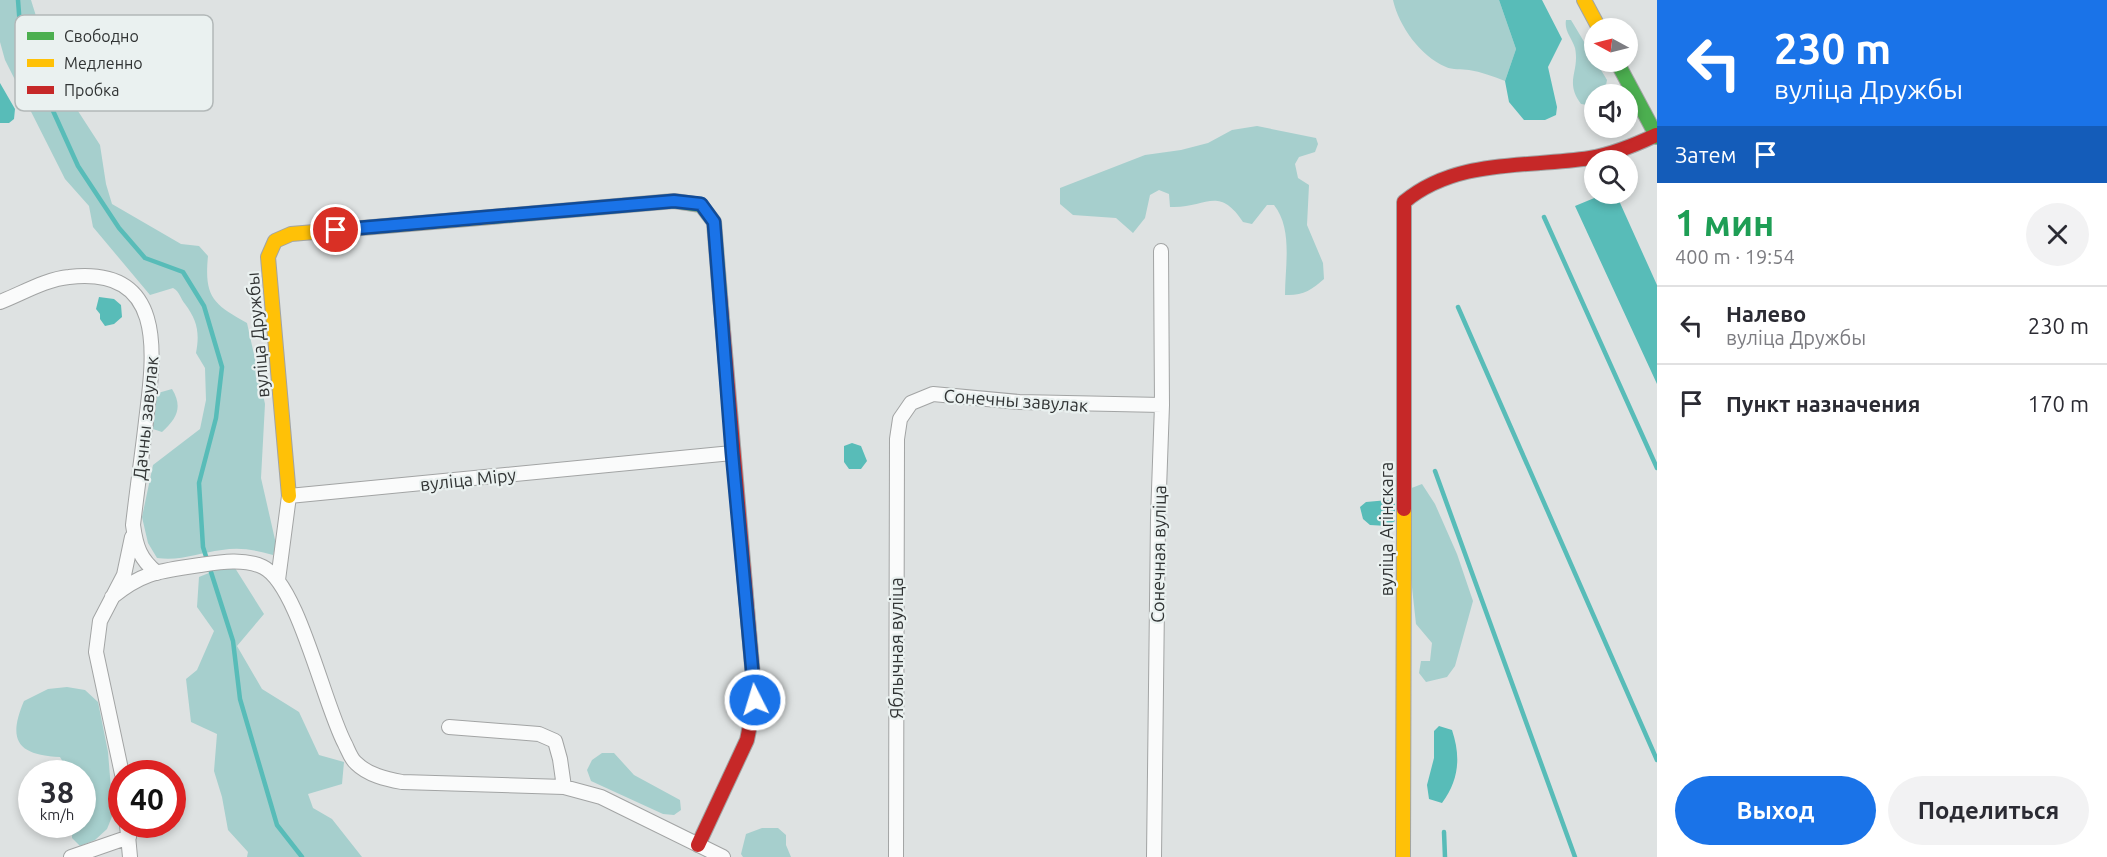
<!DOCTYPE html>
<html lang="ru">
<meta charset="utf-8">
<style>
body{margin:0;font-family:Ubuntu,sans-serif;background:#f2f2f3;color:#2b2b33;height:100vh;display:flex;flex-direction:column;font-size:22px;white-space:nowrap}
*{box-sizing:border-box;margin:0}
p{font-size:20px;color:#7c7c81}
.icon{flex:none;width:33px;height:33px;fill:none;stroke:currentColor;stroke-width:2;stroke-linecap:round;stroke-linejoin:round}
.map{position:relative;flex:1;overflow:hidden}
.panel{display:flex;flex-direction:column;background:#fff;width:450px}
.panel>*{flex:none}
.guide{background:#1a73e8;color:#fff;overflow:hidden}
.needle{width:39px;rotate:277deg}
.fabs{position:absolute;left:1584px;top:18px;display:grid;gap:12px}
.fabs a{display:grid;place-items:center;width:54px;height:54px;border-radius:50%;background:#fff;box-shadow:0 3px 9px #0003;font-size:30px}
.speed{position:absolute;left:18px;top:760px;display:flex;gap:12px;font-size:30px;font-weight:700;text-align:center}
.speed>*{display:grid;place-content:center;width:78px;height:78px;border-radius:50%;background:#fff;box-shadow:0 3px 9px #0003;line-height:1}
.speed small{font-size:15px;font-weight:400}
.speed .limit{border:9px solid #d22;background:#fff;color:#111}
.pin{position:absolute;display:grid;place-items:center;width:51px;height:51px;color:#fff;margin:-26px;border:3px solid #fff;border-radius:50%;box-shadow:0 2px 6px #0007}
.me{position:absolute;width:66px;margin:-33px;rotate:355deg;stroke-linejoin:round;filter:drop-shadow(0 0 4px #0008)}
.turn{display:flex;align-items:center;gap:21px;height:126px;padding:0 18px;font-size:27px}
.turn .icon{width:78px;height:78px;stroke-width:2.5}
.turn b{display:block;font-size:42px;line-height:51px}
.then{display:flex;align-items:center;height:57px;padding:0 18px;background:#0003;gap:12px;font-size:22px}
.round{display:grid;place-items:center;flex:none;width:63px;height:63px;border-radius:32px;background:#f2f2f3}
.headline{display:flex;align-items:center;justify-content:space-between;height:102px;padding:0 18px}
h1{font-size:36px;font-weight:700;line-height:45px;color:#1e9e55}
.primary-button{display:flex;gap:12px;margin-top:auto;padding:12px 18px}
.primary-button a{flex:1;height:69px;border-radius:36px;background:#1a73e8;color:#fff;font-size:24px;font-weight:700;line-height:69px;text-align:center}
.primary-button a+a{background:#f2f2f3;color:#2b2b33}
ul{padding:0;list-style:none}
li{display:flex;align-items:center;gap:18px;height:78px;padding:0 18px;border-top:2px solid #e1e1e2}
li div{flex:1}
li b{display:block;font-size:22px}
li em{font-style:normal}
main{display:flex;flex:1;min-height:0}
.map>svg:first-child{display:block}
.green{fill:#a6cfcd}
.water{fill:#58bcb8}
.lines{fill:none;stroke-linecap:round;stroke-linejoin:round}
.stream{stroke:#58bcb8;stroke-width:4.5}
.street-casing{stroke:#a2a4a4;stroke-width:16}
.fast-casing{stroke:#a2a4a4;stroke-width:16}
.slow-casing{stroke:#a2a4a4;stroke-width:16}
.jam-casing{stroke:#a2a4a4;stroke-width:16}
.street{stroke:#fafbfb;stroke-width:14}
.fast{stroke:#4caf50;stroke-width:14}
.slow{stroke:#ffc107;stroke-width:14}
.jam{stroke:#c62828;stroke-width:14}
.route-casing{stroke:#114b97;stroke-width:15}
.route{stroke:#1a73e8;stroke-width:10}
.labels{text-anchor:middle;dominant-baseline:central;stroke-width:4.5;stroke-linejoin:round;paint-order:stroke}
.street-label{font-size:18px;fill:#313434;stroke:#eaf1f0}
.key{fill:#eaf1f0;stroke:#b2b8b8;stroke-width:1.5}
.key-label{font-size:16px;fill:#313434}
</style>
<main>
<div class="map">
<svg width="1657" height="857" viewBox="0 0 1657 857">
<rect width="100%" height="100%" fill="#dee2e2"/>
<!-- green -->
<path class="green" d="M0,0h31l23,74 46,71 6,39 6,20 69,40 18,2 9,10c-4,41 5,48 39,67l18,81 -4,74 15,66 -3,11c-17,-5 -33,-8 -51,-5 -24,3 -40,11 -65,8l-9,-15 -6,-26 11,-52 47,-36 6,-29 -1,-32 -9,-15c4,-21 1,-33 -11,-49 -5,-6 -5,-12 -12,-16l-23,7 -57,-68 -4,-21 -24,-27 -60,-119 -5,-18z
M1393,0h106l17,49 -11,32c-12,-5 -24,-9 -36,-11 -7,-1 -17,0 -23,-3 -26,-11 -47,-41 -53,-67z
M1566,20h5l36,60 -2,10 -11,4 -6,11 -7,-1c-17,-23 -1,-32 -6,-56 -3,-10 -11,-17 -9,-28z
M1257,126l59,12 2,6 -3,8 -16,5 -4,7 3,14 11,7 -2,40 16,38 1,16c-12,11 -22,17 -39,16 0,-29 8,-66 -11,-90h-7l-15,19 -9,-2c-25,-38 -38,-13 -73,-15l-1,-13 -10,-4 -9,5 -5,23 -12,15 -17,-15 -43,-3 -13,-11v-16l85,-33 36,-5 27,-7 24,-13z
M172,389c11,18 5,29 -10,43l-9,-3 -1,-14 6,-22z
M1422,484l13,20 22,50 16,47 -18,65 -8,11 -21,5 -7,-9 2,-12h9l2,-18 -16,-19 -7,-64v-71z
M221,568h14l29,46 -27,32 25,43 37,23 20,43 25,7 -2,22 -34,10 5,14 19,11 30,38h-115l1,-5 -20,-22 -6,-33 -8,-26 3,-37 -26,-12 -5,-43 11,-9 17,-39 -17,-24 2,-30z
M67,687l18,3 13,12 10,50 5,62 -6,15 -12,11 -15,6 -8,-8v-13h10l1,-18 2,2 5,-4v-18l-7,-5 -1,-8h-23l5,-10 -4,-7c-42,-2 -53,-16 -36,-56l24,-12z
M602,753h12l20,22 46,25 1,10 -7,5 -11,-1 -72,-33 -4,-11 5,-10z
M762,828h16l8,7v10l5,12h-48l-2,-3 5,-20z"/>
<!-- water -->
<path class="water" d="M1499,0h43l20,39 -14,28 9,40 -1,8 -11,5h-21l-15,-18 -4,-21 11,-32z
M0,83l15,26 -1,10 -5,4h-9z
M1604,194h12l41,91v99l-82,-178z
M99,297l15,2 7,6 1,12 -8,7 -9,2 -5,-7v-5l-4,-5z
M852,443l9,3 6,15 -6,8h-12l-5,-7v-16z
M1388,500l7,4v17l-8,5 -17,-1 -7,-6 -3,-12 6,-5z
M1439,726l13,4c9,27 7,50 -10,73l-13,-4 -2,-14 7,-27v-27z"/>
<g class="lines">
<!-- stream -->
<path class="stream" d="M18,0l3,40 57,126 41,62 26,30 38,14 21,34 18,61 -6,51 -17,65 4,64 30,94 7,58 37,126 25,32
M1544,217l113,251
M1458,307l199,453
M1435,471l140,386
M1444,832l1,25"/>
<defs>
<path id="street" d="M0,302c21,-8 46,-23 69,-25 99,-11 85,79 77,144 -4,35 -9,69 -13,104 3,22 7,34 24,48
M278,580l11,-84 443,-43
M112,597c32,-26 49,-26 88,-32 20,-3 44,-7 63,2 35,17 61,138 82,177 3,6 6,15 11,19 12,12 30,16 46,19l162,5 37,10 122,60
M449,727l90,7 16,7 5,18 4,28
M122,774l-26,-122 4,-31 24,-46 8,-38
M127,825l3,32
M71,857l58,-20
M896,857l1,-418 3,-20 11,-16 22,-9 86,8 143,3
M1154,857l4,-339 4,-113 -1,-154"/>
<path id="fast" d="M1617,62l40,75
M491,217l183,-16 27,4 13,17 6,73"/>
<path id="slow" d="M1584,0l15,28
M289,496l-21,-239 7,-16 16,-7 200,-17
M1403,857l1,-348"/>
<path id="jam" d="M1404,509v-307c53,-44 122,-34 186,-44 23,-4 45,-13 66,-23
M698,845l49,-105 8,-40 -35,-405"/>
</defs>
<!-- street casing -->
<use href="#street" class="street-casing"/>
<!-- fast casing -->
<use href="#fast" class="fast-casing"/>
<!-- slow casing -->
<use href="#slow" class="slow-casing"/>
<!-- jam casing -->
<use href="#jam" class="jam-casing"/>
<!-- street -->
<use href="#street" class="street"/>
<!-- fast -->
<use href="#fast" class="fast"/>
<!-- slow -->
<use href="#slow" class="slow"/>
<!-- jam -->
<use href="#jam" class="jam"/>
</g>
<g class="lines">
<defs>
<path id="route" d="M336,230l338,-29 27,3 13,18 18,231 23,247"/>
</defs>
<!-- route casing -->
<use href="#route" class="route-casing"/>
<!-- route -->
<use href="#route" class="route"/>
</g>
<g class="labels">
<!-- street labels -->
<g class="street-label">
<text transform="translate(257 335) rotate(-95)">вуліца Дружбы</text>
<text transform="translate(1016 400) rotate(4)">Сонечны завулак</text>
<text transform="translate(145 418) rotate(-84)">Дачны завулак</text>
<text transform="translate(468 479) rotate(-6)">вуліца Міру</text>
<text transform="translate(1386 529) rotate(-90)">вуліца Агінскага</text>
<text transform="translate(1158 554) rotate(-89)">Сонечная вуліца</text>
<text transform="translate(896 648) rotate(-90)">Яблычная вуліца</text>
</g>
</g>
<!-- legend -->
<rect x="15" y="15" width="198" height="96" rx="9" class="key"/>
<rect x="27" y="32" width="27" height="8" fill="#4caf50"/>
<rect x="27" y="59" width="27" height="8" fill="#ffc107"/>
<rect x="27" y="86" width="27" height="8" fill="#c62828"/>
<g class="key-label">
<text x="64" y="42">Свободно</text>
<text x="64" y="69">Медленно</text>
<text x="64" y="96">Пробка</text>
</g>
</svg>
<div class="fabs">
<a><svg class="needle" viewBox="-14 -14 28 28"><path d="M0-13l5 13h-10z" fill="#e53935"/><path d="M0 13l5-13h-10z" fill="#7c7c81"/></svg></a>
<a><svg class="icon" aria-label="sound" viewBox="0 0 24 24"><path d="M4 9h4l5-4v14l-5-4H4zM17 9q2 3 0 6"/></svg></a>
<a><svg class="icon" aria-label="search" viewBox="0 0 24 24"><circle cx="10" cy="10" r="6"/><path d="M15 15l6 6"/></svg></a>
</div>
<div class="speed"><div>38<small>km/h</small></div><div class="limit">40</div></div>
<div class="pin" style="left:336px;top:230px;background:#d93025"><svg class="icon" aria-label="arrive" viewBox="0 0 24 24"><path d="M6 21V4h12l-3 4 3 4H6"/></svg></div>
<svg class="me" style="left:755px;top:700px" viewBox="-20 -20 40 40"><circle r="17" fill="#1a73e8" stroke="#fff" stroke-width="3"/><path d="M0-11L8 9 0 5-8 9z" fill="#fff"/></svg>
</div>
<section class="panel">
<div class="guide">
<div class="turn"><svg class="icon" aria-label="left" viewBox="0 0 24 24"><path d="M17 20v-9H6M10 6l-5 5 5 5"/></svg><div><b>230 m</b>вуліца Дружбы</div></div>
<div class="then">Затем<svg class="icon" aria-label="arrive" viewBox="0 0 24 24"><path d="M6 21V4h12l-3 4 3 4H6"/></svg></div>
</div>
<div class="headline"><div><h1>1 мин</h1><p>400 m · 19:54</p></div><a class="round"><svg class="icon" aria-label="close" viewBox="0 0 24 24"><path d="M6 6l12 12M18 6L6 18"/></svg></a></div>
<ul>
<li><svg class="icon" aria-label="left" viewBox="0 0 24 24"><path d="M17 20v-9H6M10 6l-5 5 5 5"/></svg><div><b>Налево</b><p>вуліца Дружбы</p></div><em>230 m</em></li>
<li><svg class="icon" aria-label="arrive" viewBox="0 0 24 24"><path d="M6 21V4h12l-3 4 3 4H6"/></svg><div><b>Пункт назначения</b></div><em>170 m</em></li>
</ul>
<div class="primary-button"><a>Выход</a><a>Поделиться</a></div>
</section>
</main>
